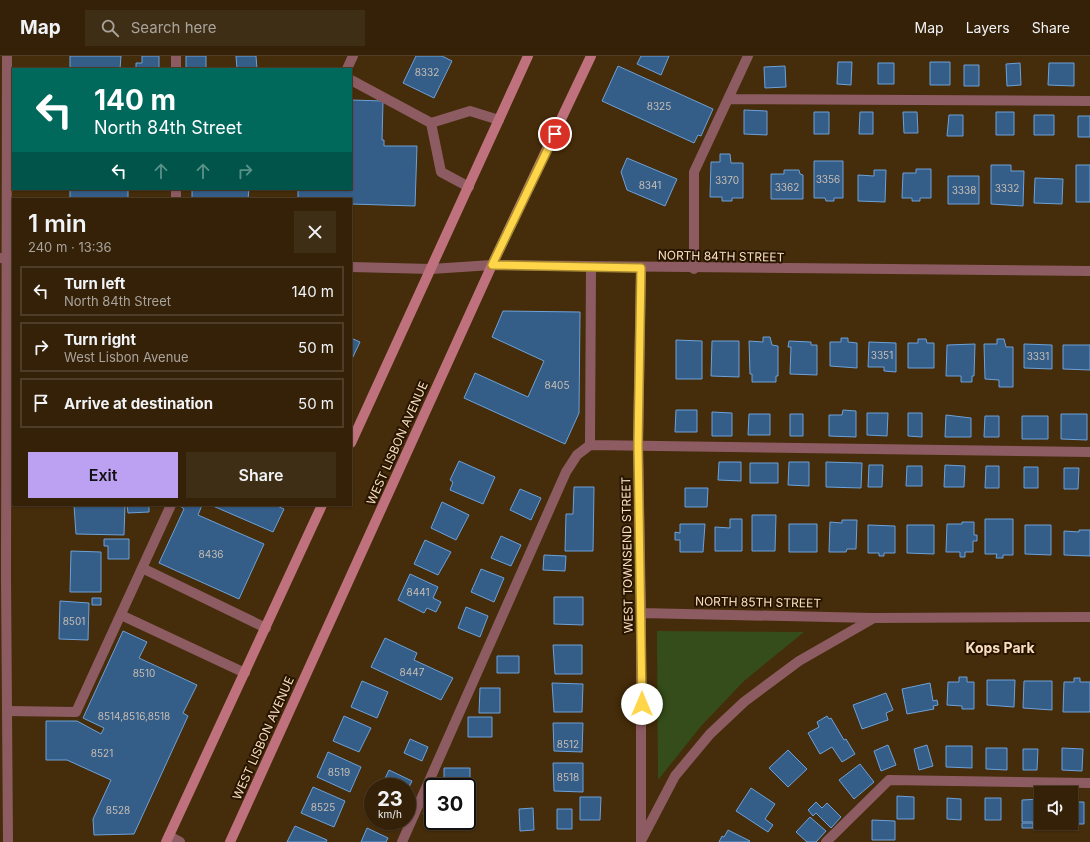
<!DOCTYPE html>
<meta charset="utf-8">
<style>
body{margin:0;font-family:Inter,sans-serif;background:#3f2e16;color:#f1f3f6;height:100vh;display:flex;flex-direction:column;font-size:15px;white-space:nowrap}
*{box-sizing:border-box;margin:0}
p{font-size:13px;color:#a9a39c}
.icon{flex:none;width:22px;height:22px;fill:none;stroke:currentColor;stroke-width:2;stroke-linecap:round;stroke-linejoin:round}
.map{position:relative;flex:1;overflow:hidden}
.side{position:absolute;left:12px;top:142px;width:340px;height:308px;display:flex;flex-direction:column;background:#342108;border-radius:0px;box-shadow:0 1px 3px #0004,0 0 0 1px #4e3e29}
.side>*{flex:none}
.hud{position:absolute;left:12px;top:12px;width:340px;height:122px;border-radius:0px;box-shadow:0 1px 3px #0004,0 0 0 1px #4e3e29;background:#00695c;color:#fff;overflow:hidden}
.tools{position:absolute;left:1034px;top:730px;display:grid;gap:8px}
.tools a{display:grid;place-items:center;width:44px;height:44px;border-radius:0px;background:#342108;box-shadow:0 1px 3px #0004,0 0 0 1px #4e3e29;font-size:20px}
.speed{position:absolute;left:364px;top:722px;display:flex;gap:8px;font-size:20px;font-weight:700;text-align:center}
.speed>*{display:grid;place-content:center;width:52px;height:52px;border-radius:50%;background:#342108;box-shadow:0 1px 3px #0004,0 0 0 1px #4e3e29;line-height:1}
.speed small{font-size:10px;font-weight:400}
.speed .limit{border:2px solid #111;border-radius:6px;background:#fff;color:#111}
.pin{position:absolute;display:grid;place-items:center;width:34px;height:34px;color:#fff;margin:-17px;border:2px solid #fff;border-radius:50%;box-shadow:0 1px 4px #0007}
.me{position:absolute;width:44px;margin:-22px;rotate:0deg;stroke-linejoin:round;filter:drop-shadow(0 0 3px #0008)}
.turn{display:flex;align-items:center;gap:14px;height:84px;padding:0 16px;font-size:18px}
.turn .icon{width:52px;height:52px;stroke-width:2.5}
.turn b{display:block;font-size:28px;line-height:34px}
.lanes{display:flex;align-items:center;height:38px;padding:0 16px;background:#0003;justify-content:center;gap:20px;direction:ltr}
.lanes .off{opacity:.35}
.round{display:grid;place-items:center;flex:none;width:42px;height:42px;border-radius:0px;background:#3f2e16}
.overview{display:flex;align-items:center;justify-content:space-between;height:68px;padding:0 16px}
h1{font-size:24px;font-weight:600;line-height:30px}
.cta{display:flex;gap:8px;margin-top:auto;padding:8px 16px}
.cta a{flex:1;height:46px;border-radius:0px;background:#bca0f2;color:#111;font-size:16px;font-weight:600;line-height:46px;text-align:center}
.cta a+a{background:#3f2e16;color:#f1f3f6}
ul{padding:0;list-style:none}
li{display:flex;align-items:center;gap:12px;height:50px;margin:0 8px 6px;padding:0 8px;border:2px solid #4e3e29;border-radius:0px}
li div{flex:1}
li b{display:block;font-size:15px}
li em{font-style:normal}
header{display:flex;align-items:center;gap:24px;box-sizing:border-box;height:56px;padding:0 20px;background:#342108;border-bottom:1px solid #4e3e29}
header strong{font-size:19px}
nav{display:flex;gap:22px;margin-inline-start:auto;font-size:14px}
.search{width:280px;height:36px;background:#3f2e16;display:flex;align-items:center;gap:10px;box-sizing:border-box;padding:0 14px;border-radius:0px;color:#a9a39c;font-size:15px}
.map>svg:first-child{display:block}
.green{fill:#354d1a}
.building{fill:#345d88;stroke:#6da1d8}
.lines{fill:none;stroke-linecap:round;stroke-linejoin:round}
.service{stroke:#8d5c62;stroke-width:10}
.minor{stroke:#8d5c62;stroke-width:10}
.tertiary{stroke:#8d5c62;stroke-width:10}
.secondary{stroke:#bf727d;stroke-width:10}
.route-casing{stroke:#a68a30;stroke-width:10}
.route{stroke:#ffd54a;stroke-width:7}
.labels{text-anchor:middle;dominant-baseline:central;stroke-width:4;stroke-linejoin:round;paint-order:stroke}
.number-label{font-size:10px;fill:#c8beb3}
.street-label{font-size:12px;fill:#f9dfc1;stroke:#281500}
.quarter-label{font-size:14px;font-weight:bold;fill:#f9dfc1;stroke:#281500}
</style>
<header>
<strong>Map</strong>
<div class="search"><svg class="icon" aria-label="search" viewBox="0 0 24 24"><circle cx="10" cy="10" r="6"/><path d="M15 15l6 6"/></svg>Search here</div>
<nav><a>Map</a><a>Layers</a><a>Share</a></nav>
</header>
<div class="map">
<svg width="1090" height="786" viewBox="0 0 1090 786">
<rect width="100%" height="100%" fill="#452c0a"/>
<!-- green -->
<path class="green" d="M657,575l147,1 -60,49 -42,44 -44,55z"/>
<!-- building -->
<path class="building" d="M70,0h51l-1,13 -50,-1z
M142,0h17v13h-23v-6h6z
M186,0h20v13h-20z
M236,0h20l1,13h-20z
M416,0h26l10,5 -18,37 -31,-15z
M641,0h28l-8,19 -24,-11z
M838,6h14l-1,23 -14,-1z
M930,6h20v23h-20z
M878,7h16v21h-16z
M1020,7l1,22 -14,1 -1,-22z
M1049,7h25v23l-26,-1z
M964,9h15v21h-15z
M618,10l95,43 -12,27 -3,-1 -4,8 -92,-42z
M785,10l1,21 -21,1 -1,-21z
M351,44l32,1 -1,39h2v6h33l-2,60 -64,-2v-5h-53v-9h-8l61,-1z
M744,54l23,1v24l-23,-1z
M814,56h15v22h-15z
M860,56h13v22h-14z
M903,56h14l1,21h-14z
M996,56h18v23h-18z
M949,59h14v21h-16z
M1034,59h20v20h-20z
M1078,60h12v21h-12z
M720,98h10l1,9h12v35h-11v3h-10v-4h-12l1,-35h9z
M627,102l50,21 -12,27 -38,-16 -6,-18z
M814,105h29v37h-9v3h-8l-1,-3h-11z
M991,109h20v6h13l-1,35 -32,-2z
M1076,109h14v37h-14z
M916,113h15v29h-11v3h-8v-3h-10l1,-25h13z
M784,114h15l1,4 3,1v24h-32v-25h13z
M874,114h12l-1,32 -27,-1v-26l16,1z
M948,120h31v28h-31z
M1035,122l28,1 -1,25 -28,-1z
M70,133h58v10h-58z
M192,133h57l-1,10h-56z
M503,255l77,1 -1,101 -14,31 -101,-46 11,-25 53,24 16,-36 -52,-24z
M763,281h7l2,8 6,1v30h-2v6h-24v-8h-2l-1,-33 14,1z
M351,282l9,4 -9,19z
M841,282h7v4l9,1v25l-27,-2v-24h11z
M918,283h8l1,4h7v25h-26v-25h10z
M997,283h7l2,8h7v40h-14v-7l-14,-1 -1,-35h13z
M676,284l26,1v38h-26z
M712,285h27v36l-28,-1z
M789,285l22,1v3h6v30l-27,-1 1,-27h-3z
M869,286l27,1v29l-12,-1v-4h-16z
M975,288l-1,32h-2v6h-11v-6h-15l1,-31z
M1024,288l28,1v24l-28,-1z
M1063,289h27v25l-27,-1z
M676,354h21v22h-22z
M843,354l13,1v26l-27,-1v-21h13z
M712,356l20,1v23h-20z
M867,357h21l-1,23 -20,-1z
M908,357h14v24l-14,-1z
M749,358h21v21h-22z
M790,358h13v22h-13z
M1061,358h26v26l-26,-1z
M946,359l25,3v19h-26z
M985,360h14v21h-15z
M1022,360h26v23h-26z
M459,405l36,16 -12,27 -33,-14 3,-8 -3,-2z
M719,406h22v19l-23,-1z
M789,406h20v24l-21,-1z
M826,406l36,1 -1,25 -35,-1z
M750,407h28v20h-28z
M869,409h14l-1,22h-14z
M945,409l20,1 -1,21h-20z
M907,410h15v20h-16z
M986,410h13v22h-14z
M1024,411h14v21h-14z
M1064,412h15l-1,21h-14z
M574,431h20l-1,64h-28l1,-37h7z
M685,432h23l-1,19h-22z
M520,433l21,9 -10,22 -21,-10z
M442,446l27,13 -13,25 -25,-12z
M74,449h51l-1,30 -48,-1z
M127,449h22v7l-21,1z
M179,449h23l-4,10 66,29 -25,55 -80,-36 25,-54z
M275,449l9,4 -11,23 -60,-26z
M752,459h24l-1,36h-23z
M730,463h12v32h-27v-24l15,1z
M985,463h28v36h-10v3h-7l1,-4h-12z
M842,464h15l-1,29h-9l-1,3h-17l1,-30 12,1z
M962,466h12v13h3v6h-4v11h-8v5h-5v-5h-14l1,-28h15z
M680,468h25l-2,28h-23v-12h-5v-8l5,1z
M789,468h28v28h-28z
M868,469l27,1v27h-11v3h-5v-3h-11z
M907,469h27v29l-27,-1z
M1025,469h26v30l-26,-1z
M1079,474h11v26l-26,-1v-24l15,1z
M501,480l20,9 -10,21 -20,-8z
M104,483h25v20h-21v-13h-4z
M425,484l26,12 -13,23 -24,-11z
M71,495l30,1v40h-31z
M544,499l22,1 -1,15 -22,-1z
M481,513l23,9 -10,24 -23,-10z
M410,518l28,13 -5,11 8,4 -5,10 -9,-4 -3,5 -26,-13z
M554,541h29v28l-29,-1z
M92,542h9v7h-9z
M60,545l29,2 -1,37 -29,-1z
M466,551l22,9 -8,21 -22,-9z
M123,575l24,11 -8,16 58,27 -14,28 5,3 -54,118 -40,1 -1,-16 18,-39 -44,-20h-21v-39h31l24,13 3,-6 -21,-10z
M385,582l32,15 -3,7 39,18 -12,22 -70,-33z
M553,589h29v29h-27z
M497,600h22v17h-22z
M959,621h8v5h7v27h-12v-3l-15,-1 1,-23h11z
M1074,622h6v4h10v30h-27l1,-30h10z
M987,624h28l-1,27 -27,-2z
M362,625l26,11 -11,26 -26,-11z
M1024,625h28v29l-29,-2z
M552,627l31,1 -1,28h-28z
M930,627l3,18 4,-1 1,5 -5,1 1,3 -27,5 -5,-25z
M480,632h20v25h-21z
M886,637l7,17 -7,3 2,7 -26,9 -9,-24z
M344,660l27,12 -12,24 -26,-11z
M827,660l2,3 2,-1 13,22 2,-1 9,15 -13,8 -10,-15 -12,7 -12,-21 11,-6 -2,-5z
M468,661h24v20h-24z
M553,667h30l-1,29 -28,-1z
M410,683l18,8 -6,14 -18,-8z
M888,689l8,20 -15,6 -7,-20z
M927,689l6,21 -14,4 -5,-21z
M946,690h26v22l-26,-1z
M986,692h21v22l-21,-1z
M1062,692l21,1 -1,22 -20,-1z
M1023,693h15l-1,21h-14z
M788,694l19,19 -19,18 -19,-19z
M328,696l33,15 -11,25 -33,-15z
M553,707h30v29l-29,-1z
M860,708l14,18 -20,17 -15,-19z
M444,712h26v22h-3v-3h-23z
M389,714l23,11 -5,10v-4h-26z
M313,731l32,14 -11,26 -33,-14z
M751,732l24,16 -10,15 8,6 -5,7 -32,-21z
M432,737l1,1v24l-10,-4z
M897,740l17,1v22h-17z
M580,741h21l-1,23h-20z
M947,742l14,1v21l-14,-1z
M985,742h16v22h-16z
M1041,743v23h-19v-22z
M816,746l6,6 5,-5 14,14 -10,11 -15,-15 -3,3 -5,-6z
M1071,746h13v22h-21l8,-1z
M533,752l1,22 -14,1 -1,-22z
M557,753h15v20h-15z
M810,761l16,14 -10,11h-9l-11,-10z
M872,764l23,1v19h-23z
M1022,767h11v5h-11z
M295,770l32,14 -1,2h-39z
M367,772l21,10 -2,4h-25z
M728,774l22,11 -1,1h-30l3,-6 2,1z"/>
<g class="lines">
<!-- service -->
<path class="service" d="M176,0v13
M347,13l6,-13
M351,24l80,43
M729,43l361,2
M469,131l-28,-15 -10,-49 39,-12 29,9
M176,133v10
M694,213v-97l54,-116
M590,389l1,-178
M142,512l124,60
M121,559l124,58
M7,655l69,1 95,-207
M402,786l164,-370 11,-17 13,-10 500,7
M826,786l63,-62 201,3"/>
<!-- minor -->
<path class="minor" d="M7,0l-1,521 2,265
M641,557l232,5
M169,780l11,6
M642,783l33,-63 35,-42 34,-32 55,-41 75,-43 216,-1
M641,786v-229l-3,-168 3,-177"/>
<!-- tertiary -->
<path class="tertiary" d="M0,202l13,1
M351,211l80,2 61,-4 598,6"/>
<!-- secondary -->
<path class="secondary" d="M351,387l177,-387
M166,786l156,-337
M230,786l262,-577 99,-209"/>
</g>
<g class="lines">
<defs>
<path id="route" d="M555,78l-63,131 149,3 -3,177 4,259"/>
</defs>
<!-- route casing -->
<use href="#route" class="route-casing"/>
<!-- route -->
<use href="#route" class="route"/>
</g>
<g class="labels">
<!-- number labels -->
<g class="number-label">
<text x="427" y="16">8332</text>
<text x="659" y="50">8325</text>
<text x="828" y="123">3356</text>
<text x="727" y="124">3370</text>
<text x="650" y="129">8341</text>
<text x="787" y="131">3362</text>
<text x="1007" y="132">3332</text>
<text x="964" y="134">3338</text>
<text x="882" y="299">3351</text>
<text x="1038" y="300">3331</text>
<text x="557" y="329">8405</text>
<text x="211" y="498">8436</text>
<text x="418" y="536">8441</text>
<text x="74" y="565">8501</text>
<text x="412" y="616">8447</text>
<text x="144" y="617">8510</text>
<text x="134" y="660">8514,8516,8518</text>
<text x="568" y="688">8512</text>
<text x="102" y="697">8521</text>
<text x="339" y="716">8519</text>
<text x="568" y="721">8518</text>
<text x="323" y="751">8525</text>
<text x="118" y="754">8528</text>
</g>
<!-- street labels -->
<g class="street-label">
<text transform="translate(721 200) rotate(1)">NORTH 84TH STREET</text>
<text transform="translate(397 387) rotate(-66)">WEST LISBON AVENUE</text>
<text transform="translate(627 499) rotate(-91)">WEST TOWNSEND STREET</text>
<text transform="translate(758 546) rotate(1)">NORTH 85TH STREET</text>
<text transform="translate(263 682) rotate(-66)">WEST LISBON AVENUE</text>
</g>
<!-- quarter labels -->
<g class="quarter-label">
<text x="1000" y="591">Kops Park</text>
</g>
</g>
</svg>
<div class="tools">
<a><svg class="icon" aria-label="sound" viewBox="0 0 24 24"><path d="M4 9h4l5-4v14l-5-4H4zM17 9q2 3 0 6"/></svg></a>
</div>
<div class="speed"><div>23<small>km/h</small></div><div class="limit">30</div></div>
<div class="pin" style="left:555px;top:78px;background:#d93025"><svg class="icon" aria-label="arrive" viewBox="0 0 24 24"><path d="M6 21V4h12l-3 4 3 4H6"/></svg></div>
<svg class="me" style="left:642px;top:648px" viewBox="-20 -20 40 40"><circle r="19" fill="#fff"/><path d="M0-13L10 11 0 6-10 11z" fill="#ffd54a"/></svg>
<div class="hud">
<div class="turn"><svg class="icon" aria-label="left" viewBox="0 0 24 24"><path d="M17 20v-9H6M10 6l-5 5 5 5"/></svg><div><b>140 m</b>North 84th Street</div></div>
<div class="lanes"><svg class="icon" aria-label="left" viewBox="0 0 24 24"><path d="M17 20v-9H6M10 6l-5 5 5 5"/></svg><svg class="icon off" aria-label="ahead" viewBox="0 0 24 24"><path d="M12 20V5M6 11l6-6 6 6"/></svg><svg class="icon off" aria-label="ahead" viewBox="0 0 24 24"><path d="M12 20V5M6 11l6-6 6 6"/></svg><svg class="icon off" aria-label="right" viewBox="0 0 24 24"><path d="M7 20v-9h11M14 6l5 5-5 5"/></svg></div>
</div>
<section class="side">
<div class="overview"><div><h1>1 min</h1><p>240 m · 13:36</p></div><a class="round"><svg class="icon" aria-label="close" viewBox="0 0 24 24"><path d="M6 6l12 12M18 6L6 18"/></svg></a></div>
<ul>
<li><svg class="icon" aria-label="left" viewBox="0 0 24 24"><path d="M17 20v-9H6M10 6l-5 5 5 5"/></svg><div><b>Turn left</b><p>North 84th Street</p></div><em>140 m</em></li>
<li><svg class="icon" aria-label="right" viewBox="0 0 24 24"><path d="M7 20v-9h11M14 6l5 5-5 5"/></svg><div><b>Turn right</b><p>West Lisbon Avenue</p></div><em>50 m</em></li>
<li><svg class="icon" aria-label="arrive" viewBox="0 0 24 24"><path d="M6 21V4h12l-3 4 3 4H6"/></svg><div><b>Arrive at destination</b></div><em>50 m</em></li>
</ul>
<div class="cta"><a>Exit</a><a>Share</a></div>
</section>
</div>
